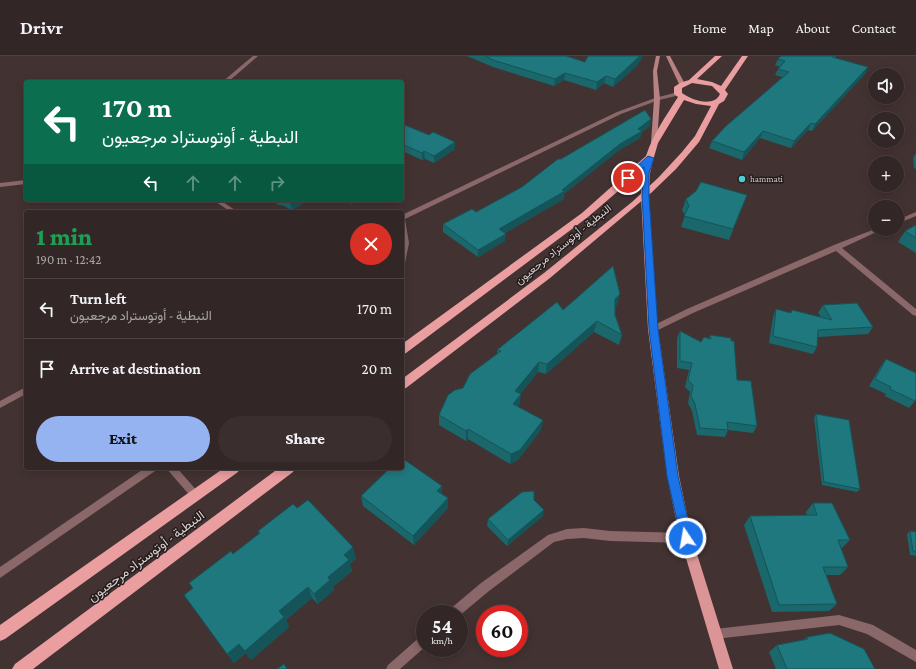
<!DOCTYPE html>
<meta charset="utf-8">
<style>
body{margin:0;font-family:"Crimson Pro",Vazirmatn,serif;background:#3a2e2e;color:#f1f3f6;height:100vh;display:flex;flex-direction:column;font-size:15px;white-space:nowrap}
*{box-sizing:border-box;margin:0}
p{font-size:13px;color:#a8a5a7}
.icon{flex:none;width:22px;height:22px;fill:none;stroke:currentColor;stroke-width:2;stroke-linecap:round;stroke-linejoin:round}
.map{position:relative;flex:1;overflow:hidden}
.drawer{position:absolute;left:24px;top:154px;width:380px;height:260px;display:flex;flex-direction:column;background:#322626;border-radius:4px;box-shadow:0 2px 10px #0003,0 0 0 1px #4d4343}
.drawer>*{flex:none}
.banner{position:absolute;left:24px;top:24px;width:380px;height:122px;border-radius:4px;box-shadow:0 2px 10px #0003,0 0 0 1px #4d4343;background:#0b6e4f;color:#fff;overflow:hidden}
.controls{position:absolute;left:868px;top:12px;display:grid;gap:8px}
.controls a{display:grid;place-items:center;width:36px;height:36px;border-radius:50%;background:#322626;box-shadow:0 2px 10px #0003,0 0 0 1px #4d4343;font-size:20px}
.speed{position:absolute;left:416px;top:549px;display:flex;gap:8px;font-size:20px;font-weight:700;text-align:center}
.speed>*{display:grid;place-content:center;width:52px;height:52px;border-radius:50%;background:#322626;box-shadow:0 2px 10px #0003,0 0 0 1px #4d4343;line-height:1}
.speed small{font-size:10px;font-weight:400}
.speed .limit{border:6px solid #d22;background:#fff;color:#111}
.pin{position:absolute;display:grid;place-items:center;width:34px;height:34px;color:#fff;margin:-17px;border:2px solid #fff;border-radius:50%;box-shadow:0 1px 4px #0007}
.me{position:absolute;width:44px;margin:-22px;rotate:348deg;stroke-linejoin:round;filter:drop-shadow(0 0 3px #0008)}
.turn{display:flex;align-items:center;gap:14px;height:84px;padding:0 12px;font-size:18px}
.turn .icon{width:52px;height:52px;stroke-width:2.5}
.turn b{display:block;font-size:28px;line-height:34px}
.lanes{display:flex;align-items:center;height:38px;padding:0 12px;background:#0003;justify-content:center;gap:20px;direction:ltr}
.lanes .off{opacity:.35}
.round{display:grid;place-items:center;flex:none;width:42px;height:42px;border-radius:21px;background:#3a2e2e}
.overview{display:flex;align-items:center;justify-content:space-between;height:68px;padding:0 12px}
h1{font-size:24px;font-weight:800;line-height:30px;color:#1e9e55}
.primary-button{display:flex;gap:8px;margin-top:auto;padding:8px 12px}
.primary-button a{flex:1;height:46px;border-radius:24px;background:#95b2f1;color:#111;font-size:16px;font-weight:800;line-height:46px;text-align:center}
.primary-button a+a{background:#3a2e2e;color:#f1f3f6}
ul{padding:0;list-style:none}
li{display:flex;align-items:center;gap:12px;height:60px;padding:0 12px;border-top:1px solid #4d4343}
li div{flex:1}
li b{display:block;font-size:15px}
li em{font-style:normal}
header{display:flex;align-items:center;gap:24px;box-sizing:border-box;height:56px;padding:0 20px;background:#322626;border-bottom:1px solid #4d4343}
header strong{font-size:19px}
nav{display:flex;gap:22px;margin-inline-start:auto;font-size:14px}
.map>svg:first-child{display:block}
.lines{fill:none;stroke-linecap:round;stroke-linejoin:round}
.minor{fill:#8a6768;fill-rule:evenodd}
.secondary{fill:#b88182;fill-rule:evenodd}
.primary{fill:#db9597;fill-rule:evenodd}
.trunk{fill:#eb9ea0;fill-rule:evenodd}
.wall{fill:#1a676c}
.shaded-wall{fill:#155458}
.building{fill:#1e787d;stroke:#155458}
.route{fill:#1a73e8;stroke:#114b97}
.poi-dot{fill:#51ccd3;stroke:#241c1c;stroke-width:1.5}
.labels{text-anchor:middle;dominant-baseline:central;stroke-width:3;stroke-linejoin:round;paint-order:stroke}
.far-poi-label{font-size:9px;fill:#dbd0d0;stroke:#241c1c;text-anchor:start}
.street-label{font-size:11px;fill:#dbd0d0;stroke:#241c1c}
.near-street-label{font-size:13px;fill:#dbd0d0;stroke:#241c1c}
</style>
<header>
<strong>Drivr</strong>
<nav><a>Home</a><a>Map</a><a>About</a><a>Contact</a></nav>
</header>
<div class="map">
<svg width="916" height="613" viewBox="0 0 916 613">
<rect width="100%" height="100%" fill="#433232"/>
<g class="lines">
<!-- minor -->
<path class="minor" d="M253,0h5l-30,26h-6z
M678,36l2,1v2l-21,5 -38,14 -216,105 4,24 -4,20 -3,2v-50l215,-103 38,-14z
M26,124v4l-26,3v-4z
M213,144h7l18,12h-7z
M916,156v4l-19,8v-4z
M875,173h8l-41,19 74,61v7l-3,-1 -77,-64 -143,62 -37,18 -3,1 -4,-3 1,-2 37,-18 147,-64z
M26,331v7l-26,14v-7z
M145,412h12l-2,3 -155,107v-11z
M166,412h11l21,24 2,3 -2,3 -3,1 -3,-1z
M584,472l26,3 76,2 3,2 2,3 -2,3 -3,2 -76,-2 -26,-3 -17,1 -13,3 -65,49 -30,25v-2h-11l1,-4 32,-27 67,-48 19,-6z
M839,559l34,10 43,25v12l-49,-28 -28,-9 -124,14 -4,-1 -1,-4 1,-4 4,-1z
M425,579v12l-25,22h-14l2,-4 33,-29z"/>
<!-- secondary -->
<path class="secondary" d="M656,0h4l-3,15 3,28 -3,44 -3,2 -3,-2 3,-44 -1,-28z
M666,0h4l15,28 -1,1 -5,-1z"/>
<!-- primary -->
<path class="primary" d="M647,99h6l1,2 -4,16 -1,23 9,133 21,147 13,62 41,131h-14l-39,-131 -13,-62 -19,-147 -7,-133 1,-23z"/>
<!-- trunk -->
<path class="trunk" d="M715,0h7l-25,23 15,3 9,4 21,-30h6l-23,34 3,4 -4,7 -5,3 -20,38 -23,27 -25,24 -101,85 -144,110 -4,1v-10l142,-106 88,-71 26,-24 24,-26 13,-16 16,-30 -15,-2 -12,-4 -26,43 -4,14 -23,23 -43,37 -182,136 -4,1v-10l180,-131 64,-57c7,-22 20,-40 32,-59l-4,-3v-7l6,-4 9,-3zM692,27l20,3 8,8c-6,14 -29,6 -38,-1v-5z
M224,412h16l-2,4 -233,167 -5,2v-16z
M279,412h16l-2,4 -260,197h-21l3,-5z"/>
</g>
<!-- wall -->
<path class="wall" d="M467,0h99l19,6 53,3 -25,22 -9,-4 -8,7 -32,-10 -10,6 -61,-19z
M781,0h55l-2,2 34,9 -3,7 -53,57 -4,-1 -17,18 -31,-10 -18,22 -33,-12 3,-7 70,-64 -7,-2 3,-6 2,-2 -5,-2 3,-6z
M402,68l27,11 26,7v7l-21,14 -9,-4 -3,1 -20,-9z
M650,70l-8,6 -2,6 -22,13 -54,43v5l-59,34v8l-27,16 -35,-25v-8l33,-12 46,-25 39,-28z
M916,97v16l-2,-1 -1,-10z
M747,139l-18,45 -48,-13 4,-12 -3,-5 4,-11z
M270,144h39l-17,10 -10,-5h-3z
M343,144h14l-6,4z
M916,169v28l-18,-11 7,-11z
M617,249l-2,2v8l7,20 -3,10 -25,-13 -48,42 -8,-2 -18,22v10l-2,3 23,23 -23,30 -8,4 -42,-25 -2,2 -27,-16v-10l24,-27 34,-34v-4l66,-40z
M823,249l50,22 -5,7 -50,3 -1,10 -4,7 -44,-11 4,-26 3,-8 14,4 2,-3 29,7 -3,-4z
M680,275l21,11 8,-4 1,-3 21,6 6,39 20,46 -4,7 -25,-3 -3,7 -28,-2 -5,-24 -4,-8 2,-11 -5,-5 4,-17 -12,-2v-30z
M886,303l29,42 -6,7 -24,-12 1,-2 -17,-8 12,-20z
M816,358l44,75 -3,3 -35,-7 -8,-67z
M442,430v8l6,4v10l-34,37 -51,-39 -2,-10z
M534,444l9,16 -36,30 -20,-20 1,-7z
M813,447l37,37 -8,8h-1l7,19 -8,8h-14l11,29 -8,7 -57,1 -28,-87 6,-9 57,-1 -1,-3z
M297,452l59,51 -6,5 2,7 -19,16 1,3 -16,14 -6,-6 -26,22 3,7 -38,33 -5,-7 -12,10 -7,-9 -34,-66 40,-34 26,-20 -1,-3z
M910,475l6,1v24l-6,-1 -3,-21z
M807,581l68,32h-99l-7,-17 8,-7 26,-5z"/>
<!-- shaded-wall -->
<path class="shaded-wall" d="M640,0h3l-5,9 -25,22 2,-8z
M868,11l-3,7 -53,57 3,-7z
M565,17l-1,7 -10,6 1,-7z
M606,20l-2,7 -8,7 1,-8z
M651,63l-1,7 -8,6 -2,6 -22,13 -54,43v5l-65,37v-7l63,-39z
M811,67l-3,7 -17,18 3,-7z
M763,75l-3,7 -18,22 2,-8z
M455,86v7l-21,14v-7z
M424,95l1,8 -3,1v-7z
M293,144h16l-17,10 -2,-8z
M350,144h7l-6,4z
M506,178l-1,7 -27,16v-7z
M620,238l-3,11 -4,5 2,-11z
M597,265l-3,11 -48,42 1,-10z
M539,306l-1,10 -24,29 1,-10z
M521,338l-1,10 -8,10 1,-10z
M543,364l-2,10 -23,30 -8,4 1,-10z
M468,373v10l-2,2v-10z
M442,430v9l-5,-4z
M448,442v10l-34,37 -1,-9z
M544,454l-1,6 -36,30 1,-6z
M353,491l3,12 -6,5 2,7 -19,16 1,3 -16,14 -4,-10 14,-17 16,-22z
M308,531l4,11 -26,22 3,7 -38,33 -6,-9 34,-40z
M239,588l7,9 -12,10 -7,-9z"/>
<!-- building -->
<path class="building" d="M485,0h81l19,6 3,-6h52l-25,23 -9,-3 -9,6 -32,-9 -10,6 -62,-19z
M781,0h52l-1,1 36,10 -53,57 -4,-1 -17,18 -31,-10 -19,21 -32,-11 14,-15 63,-54 -11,-3 7,-8 -7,-2z
M277,24l7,2h-13z
M358,24l8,2h-11z
M645,54l6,9 -13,10 4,2 -22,13 -58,46 3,1 -66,38 7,5 -28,16 -35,-26 29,-15 4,3 46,-25 36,-28h3z
M402,68l27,11 4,-3 22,10 -21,14 -10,-5 -2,2 -20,-9z
M701,126l46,13 -14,34 -49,-13 5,-10 -3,-7 10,-8z
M916,169v13l-11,-7z
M613,210l7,28 -5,5v16l7,20 -25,-14 -50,43 -8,-2 -24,29 6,3 -8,10 30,16 -23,30 -9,4 -43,-25 -2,2 -27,-16 9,-20 7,-5 8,-2 7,-14 31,-23 -4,-1 60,-48 6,8z
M857,247l16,24 -55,3 -1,17 -44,-11 3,-27 15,4 1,-3 40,10 -9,-15z
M680,275l21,11 3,-5 7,2 -1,-4 21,3v3h3l3,39 14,1 6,45 -30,-4 1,8 -28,-2 -5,-24 -4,-8 2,-11 -5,-5 4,-17 -12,-2z
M886,303l30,14v26l-1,2 -25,-12 1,-2 -16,-8z
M816,358l33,6 11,69 -36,-7z
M402,402l40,28 -5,5 11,7 -35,38 -52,-40 29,-28h12z
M534,435v9l10,10 -36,30 -20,-21 34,-27z
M308,444l45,47 -9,8 5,5 -21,17 2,3 -16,14 -6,-7 -29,24 5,6 -39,34 -6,-7 -12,10 -43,-59 9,-7 -4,-5 42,-32 2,3 27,-21 -2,-2 35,-27 4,4z
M813,447h19l18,37h-12l10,27h-25l14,37 -58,1 -29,-89 67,-1z
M910,475l6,1v20l-3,-1z
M830,577l34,16 11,20h-88l-10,-24 31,-6 -1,-2z
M284,608l3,5h-10z"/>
<!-- route -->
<path class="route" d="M648,100l6,2 -5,15v23l9,133 20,147 14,62 -2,4 -4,1 -4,-1 -1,-4 -14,-62 -18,-147 -7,-133 2,-29 -14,13 -6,-2z"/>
<!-- markers -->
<circle class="poi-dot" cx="742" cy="123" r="4"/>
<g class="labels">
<!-- far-poi labels -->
<g class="far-poi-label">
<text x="750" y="123">hammati</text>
</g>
<!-- street labels -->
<g class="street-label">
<text transform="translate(563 188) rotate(-39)">النبطية - أوتوستراد مرجعيون</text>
</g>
<!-- near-street labels -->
<g class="near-street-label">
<text transform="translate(146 500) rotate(-37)">النبطية - أوتوستراد مرجعيون</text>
</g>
</g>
</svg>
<div class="controls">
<a><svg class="icon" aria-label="sound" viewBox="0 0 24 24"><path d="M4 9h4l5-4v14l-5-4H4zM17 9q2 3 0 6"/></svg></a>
<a><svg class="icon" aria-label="search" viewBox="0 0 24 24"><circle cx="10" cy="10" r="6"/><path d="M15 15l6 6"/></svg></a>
<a>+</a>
<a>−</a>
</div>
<div class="speed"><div>54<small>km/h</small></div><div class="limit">60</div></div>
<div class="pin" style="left:628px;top:122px;background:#d93025"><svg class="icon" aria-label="arrive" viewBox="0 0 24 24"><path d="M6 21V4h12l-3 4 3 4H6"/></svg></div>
<svg class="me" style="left:686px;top:482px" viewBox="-20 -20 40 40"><circle r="17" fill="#1a73e8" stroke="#fff" stroke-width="3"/><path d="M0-11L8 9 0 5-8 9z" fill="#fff"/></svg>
<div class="banner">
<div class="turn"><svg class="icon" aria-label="left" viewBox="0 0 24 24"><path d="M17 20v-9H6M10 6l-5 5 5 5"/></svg><div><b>170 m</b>النبطية - أوتوستراد مرجعيون</div></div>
<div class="lanes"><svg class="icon" aria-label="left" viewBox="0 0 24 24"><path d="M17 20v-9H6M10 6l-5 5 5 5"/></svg><svg class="icon off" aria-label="ahead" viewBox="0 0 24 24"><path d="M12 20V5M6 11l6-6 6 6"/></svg><svg class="icon off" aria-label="ahead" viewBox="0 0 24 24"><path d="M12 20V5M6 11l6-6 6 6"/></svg><svg class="icon off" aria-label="right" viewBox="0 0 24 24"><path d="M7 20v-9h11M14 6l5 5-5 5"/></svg></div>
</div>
<section class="drawer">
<div class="overview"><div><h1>1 min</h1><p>190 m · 12:42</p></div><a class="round" style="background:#d93025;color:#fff"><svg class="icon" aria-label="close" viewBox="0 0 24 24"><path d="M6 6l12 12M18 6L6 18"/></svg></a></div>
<ul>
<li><svg class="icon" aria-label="left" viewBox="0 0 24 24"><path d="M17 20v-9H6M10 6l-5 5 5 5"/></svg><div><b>Turn left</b><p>النبطية - أوتوستراد مرجعيون</p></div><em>170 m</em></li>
<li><svg class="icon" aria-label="arrive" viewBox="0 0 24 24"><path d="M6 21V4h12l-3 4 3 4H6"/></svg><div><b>Arrive at destination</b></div><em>20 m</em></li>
</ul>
<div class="primary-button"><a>Exit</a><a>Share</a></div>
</section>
</div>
